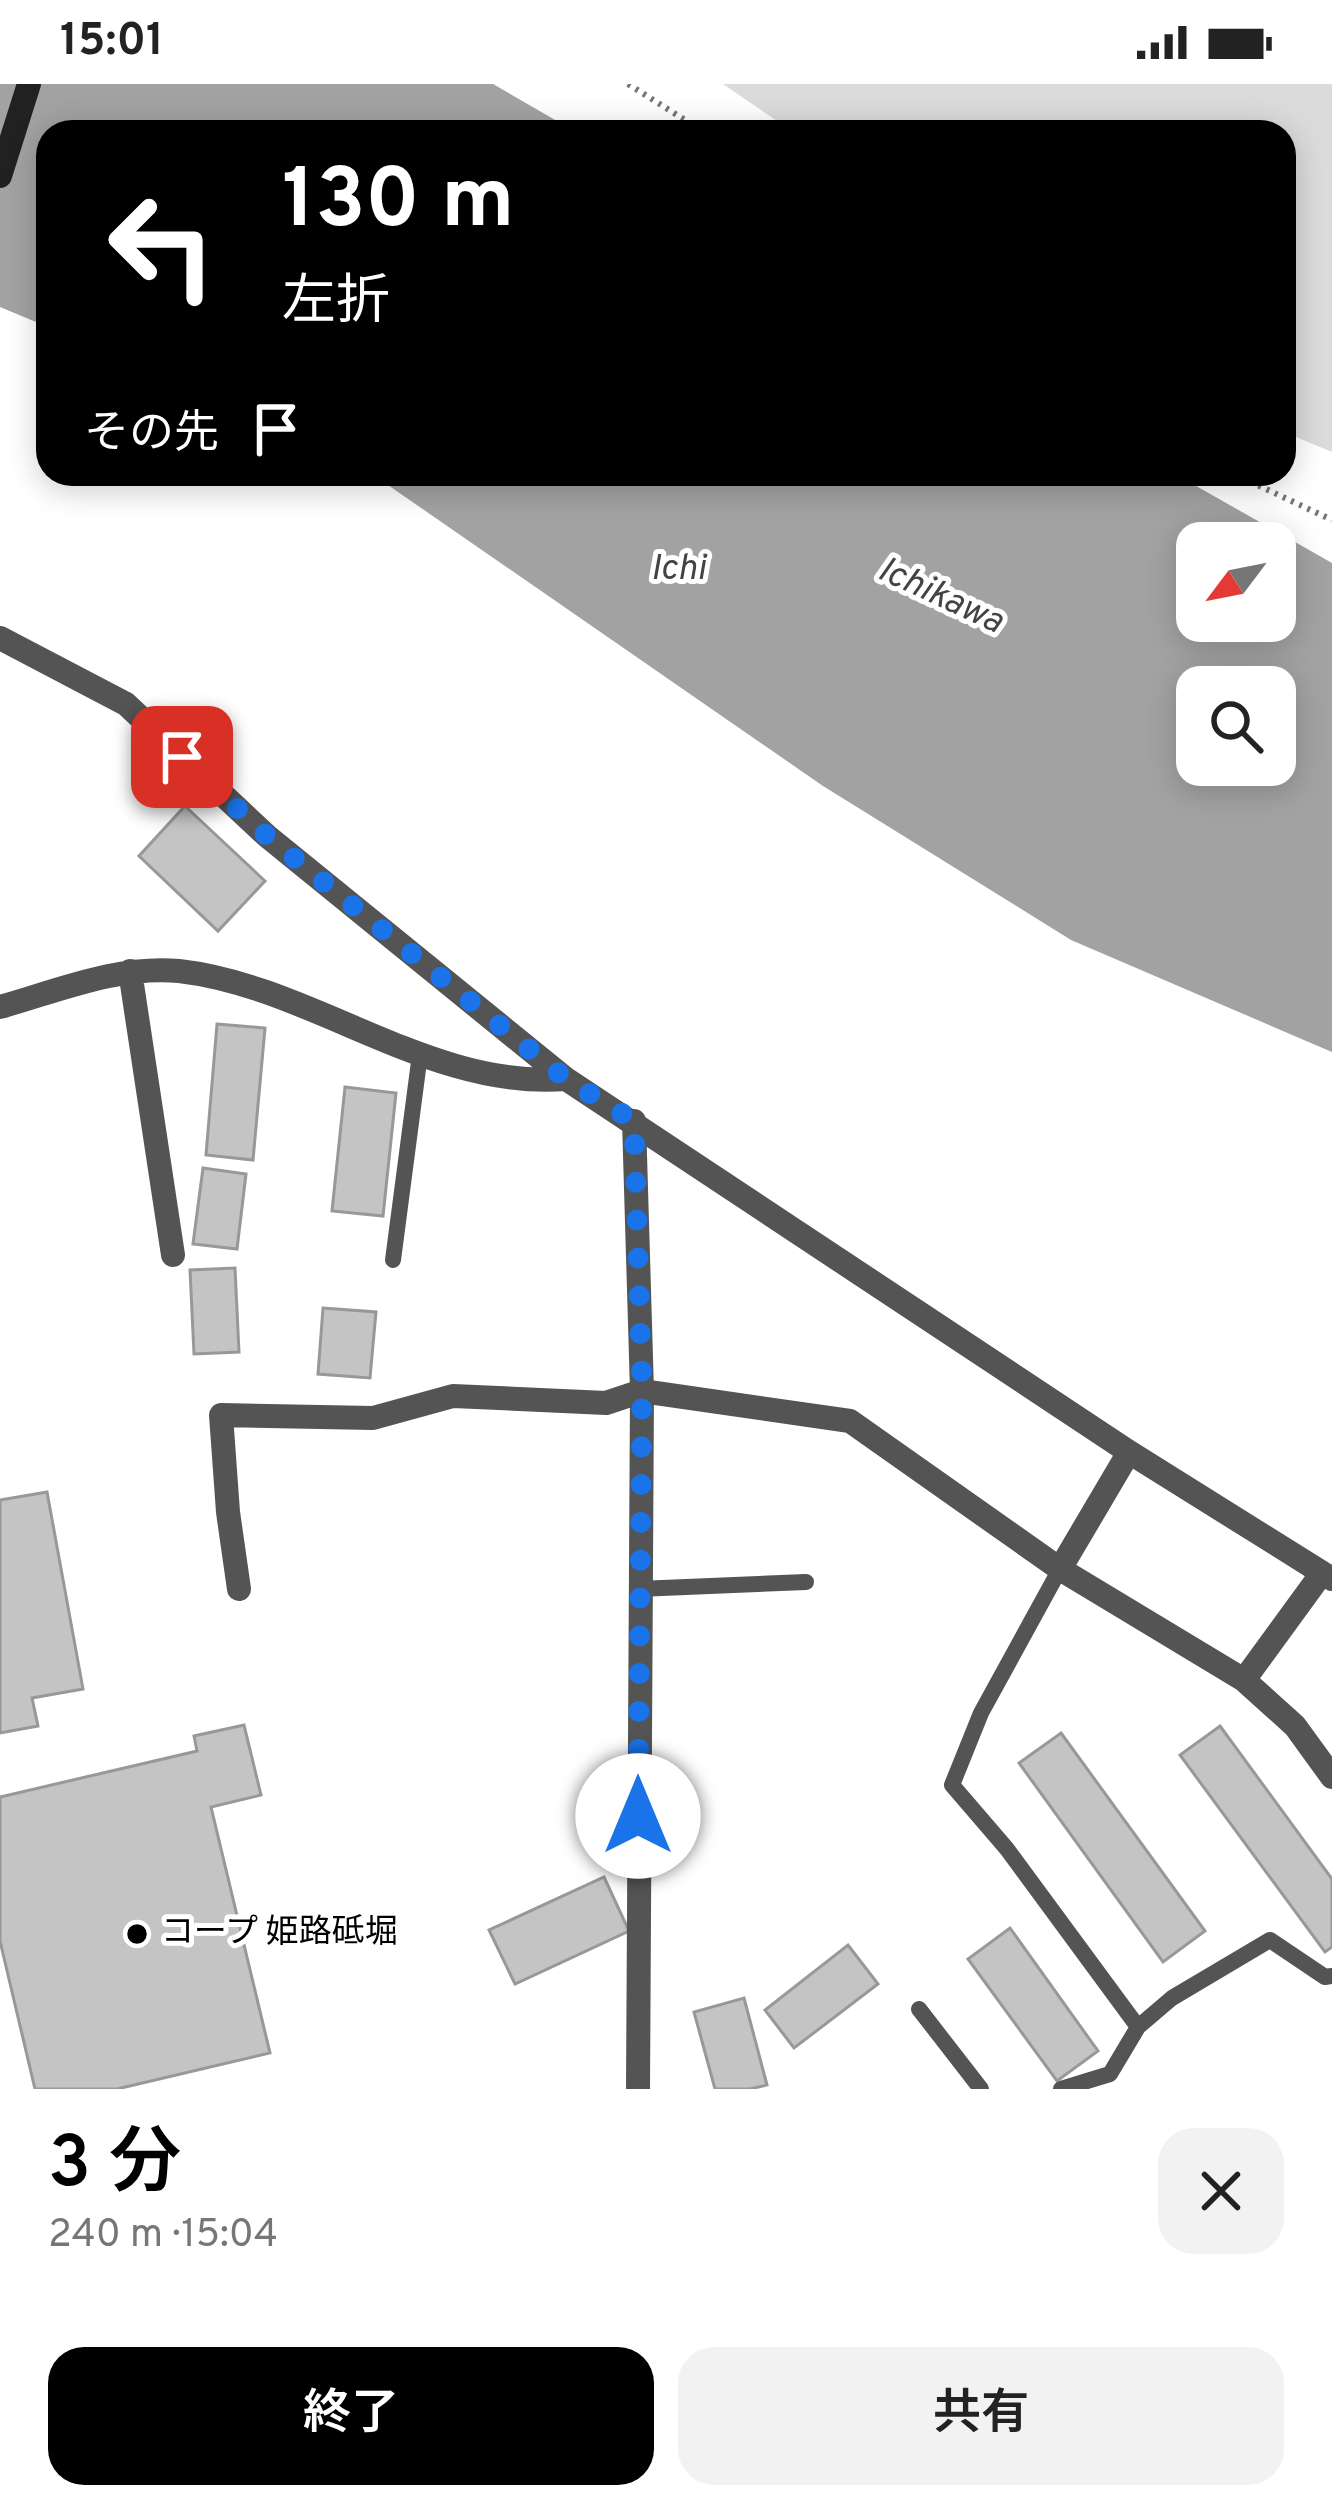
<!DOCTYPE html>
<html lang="ja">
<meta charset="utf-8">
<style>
body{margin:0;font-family:Overpass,"Noto Sans JP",sans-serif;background:#f2f2f2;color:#222;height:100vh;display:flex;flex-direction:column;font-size:45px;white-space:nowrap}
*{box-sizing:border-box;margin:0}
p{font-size:39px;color:#767676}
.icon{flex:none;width:66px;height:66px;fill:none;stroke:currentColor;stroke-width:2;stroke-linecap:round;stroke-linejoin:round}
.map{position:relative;height:2005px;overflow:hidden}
.panel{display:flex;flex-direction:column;background:#fff;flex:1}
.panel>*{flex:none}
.hud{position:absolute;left:36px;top:36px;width:1260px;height:366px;border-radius:36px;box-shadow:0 6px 30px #0003;background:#000;color:#fff;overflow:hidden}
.needle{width:78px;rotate:238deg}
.controls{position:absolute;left:1176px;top:438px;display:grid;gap:24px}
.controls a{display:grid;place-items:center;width:120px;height:120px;border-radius:24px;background:#fff;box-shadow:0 6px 30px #0003;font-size:60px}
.pin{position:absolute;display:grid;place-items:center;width:102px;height:102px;color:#fff;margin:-51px;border-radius:24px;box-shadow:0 6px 18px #0006}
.me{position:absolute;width:132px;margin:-66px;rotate:0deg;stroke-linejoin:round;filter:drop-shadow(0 0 9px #0008)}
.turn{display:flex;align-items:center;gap:42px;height:252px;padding:0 48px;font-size:54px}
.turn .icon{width:156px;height:156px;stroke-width:2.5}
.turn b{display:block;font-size:84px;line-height:102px}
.then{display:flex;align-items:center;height:114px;padding:0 48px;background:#0003;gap:24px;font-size:45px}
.round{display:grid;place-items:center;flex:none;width:126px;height:126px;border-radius:36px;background:#f2f2f2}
.overview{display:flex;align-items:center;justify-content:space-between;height:204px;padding:0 48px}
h1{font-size:72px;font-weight:600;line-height:90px;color:#000}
.action{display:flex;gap:24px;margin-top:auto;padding:24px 48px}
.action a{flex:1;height:138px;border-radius:36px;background:#000;color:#fff;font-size:48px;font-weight:600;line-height:138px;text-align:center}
.action a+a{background:#f2f2f2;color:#222}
.status{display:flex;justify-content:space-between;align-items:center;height:84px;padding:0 60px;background:#fff;direction:ltr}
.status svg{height:33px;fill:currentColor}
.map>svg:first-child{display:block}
.green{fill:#dbdbdb}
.water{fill:#a2a2a2;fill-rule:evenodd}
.building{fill:#c4c4c4;stroke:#989898;stroke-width:3}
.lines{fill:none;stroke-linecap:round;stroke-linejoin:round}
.path{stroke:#767676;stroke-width:6;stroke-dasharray:3 6;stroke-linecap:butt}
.lane{stroke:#545454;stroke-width:16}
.street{stroke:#545454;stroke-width:24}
.secondary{stroke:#212121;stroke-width:24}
.route{stroke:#1a73e8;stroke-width:21;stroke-dasharray:0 37.8}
.poi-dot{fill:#000;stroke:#fff;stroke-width:4.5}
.labels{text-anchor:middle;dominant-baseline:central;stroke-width:10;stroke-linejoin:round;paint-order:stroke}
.poi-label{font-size:33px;fill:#000;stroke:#fff;text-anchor:start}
.water-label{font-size:36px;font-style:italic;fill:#434343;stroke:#fff}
</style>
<div class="status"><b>15:01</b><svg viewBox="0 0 49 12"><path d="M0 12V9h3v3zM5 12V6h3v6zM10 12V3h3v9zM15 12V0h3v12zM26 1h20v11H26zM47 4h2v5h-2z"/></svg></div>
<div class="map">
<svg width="1332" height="2005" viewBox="0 0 1332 2005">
<rect width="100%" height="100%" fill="#fff"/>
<!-- green -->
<path class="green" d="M723,0h609v368l-48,-20v-300h-491z"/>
<!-- water -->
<path class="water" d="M0,0h493l83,48h-528v195l-48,-20z
M372,390h803l157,89v489l-261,-112 -248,-154zM1275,459v78h-78v-78zM1275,603v78h-78v-78z"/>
<!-- building -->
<path class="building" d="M185,722l80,75 -47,50 -79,-75z
M217,940l48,4 -12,132 -47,-5z
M345,1003l51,6 -13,123 -51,-5z
M203,1084l43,6 -9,75 -44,-5z
M235,1184l4,84 -45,2 -4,-84z
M323,1224l53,4 -6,66 -52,-4z
M47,1408l36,197 -51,9 6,28 -38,7v-233z
M244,1641l17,70 -50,12 59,246 -153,36h-82l-35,-148v-144l197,-46 -3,-15z
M1220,1642l112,153v68l-7,5 -145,-197z
M1061,1649l144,198 -42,31 -144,-199z
M604,1793l25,54 -114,53 -26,-54z
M1010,1844l88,123 -41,30 -89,-122z
M848,1861l30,39 -84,64 -29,-38z
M744,1914l23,87 -17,4h-35l-21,-77z"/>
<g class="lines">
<!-- path -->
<path class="path" d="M628,0l76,48
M1234,390l98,46"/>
<!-- lane -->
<path class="lane" d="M393,1176l27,-206
M1060,1485l-79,144 -29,72 55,64 131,178
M638,1505l168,-7
M919,1925l62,80
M1061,2005l49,-15 28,-47 34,-29 98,-58 55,37 7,-1"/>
<!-- street -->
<path class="street" d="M0,554l126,66 141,132 299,243 563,373 203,127
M130,887l43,284
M0,923c57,-16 119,-42 179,-36 133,15 250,119 387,108
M634,1037l8,270 -4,698
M1060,1485l69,-117
M239,1505l-11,-77 -7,-97 152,3 80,-22 153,7 36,-12 208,30 210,148 184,111 51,46 37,51
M1244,1596l78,-107"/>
<!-- secondary -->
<path class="secondary" d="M0,92l29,-92"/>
</g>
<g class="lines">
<!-- route -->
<path class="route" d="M182,673l85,79 299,243 68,42 8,270 -4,425"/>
</g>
<!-- markers -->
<circle class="poi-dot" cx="137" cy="1850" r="12"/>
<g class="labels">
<!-- poi labels -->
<g class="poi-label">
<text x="161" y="1850">コープ 姫路砥堀</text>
</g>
<!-- water labels -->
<g class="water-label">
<text x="678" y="486">Ichi</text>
<text transform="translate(940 513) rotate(25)">Ichikawa</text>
</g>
</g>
</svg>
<div class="controls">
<a><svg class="needle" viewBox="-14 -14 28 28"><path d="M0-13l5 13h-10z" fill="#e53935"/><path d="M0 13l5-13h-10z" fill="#767676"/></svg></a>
<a><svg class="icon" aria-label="search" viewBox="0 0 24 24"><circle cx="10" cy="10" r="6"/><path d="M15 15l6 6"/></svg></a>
</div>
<div class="pin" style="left:182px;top:673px;background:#d93025"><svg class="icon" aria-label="arrive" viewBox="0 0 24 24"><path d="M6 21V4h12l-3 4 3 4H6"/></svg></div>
<svg class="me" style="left:638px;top:1732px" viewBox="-20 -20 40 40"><circle r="19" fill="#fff"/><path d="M0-13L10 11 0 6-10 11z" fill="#1a73e8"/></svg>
<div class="hud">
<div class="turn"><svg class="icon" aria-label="left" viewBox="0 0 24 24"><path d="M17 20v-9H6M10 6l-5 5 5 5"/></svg><div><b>130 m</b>左折</div></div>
<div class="then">その先<svg class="icon" aria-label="arrive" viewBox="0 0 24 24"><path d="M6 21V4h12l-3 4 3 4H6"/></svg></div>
</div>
</div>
<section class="panel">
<div class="overview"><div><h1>3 分</h1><p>240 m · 15:04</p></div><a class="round"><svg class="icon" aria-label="close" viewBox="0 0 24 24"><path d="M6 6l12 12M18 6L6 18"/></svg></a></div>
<div class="action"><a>終了</a><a>共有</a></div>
</section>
